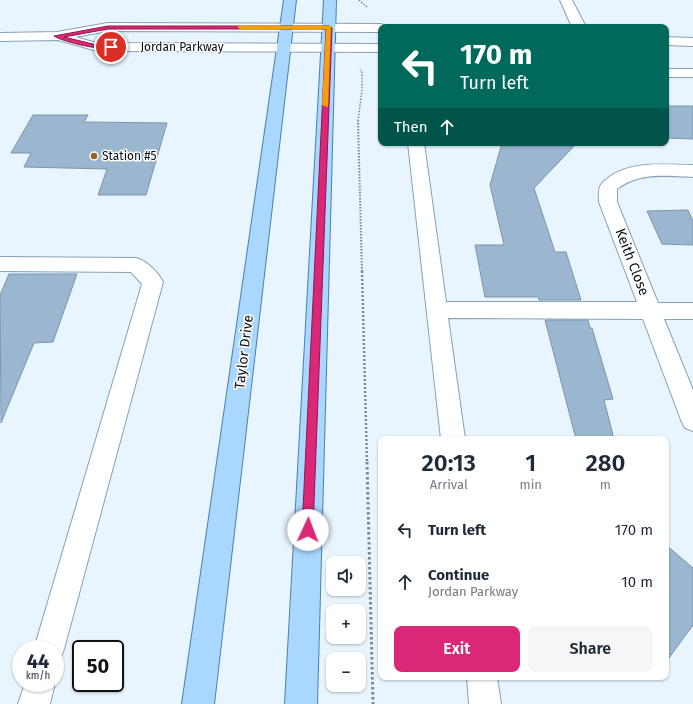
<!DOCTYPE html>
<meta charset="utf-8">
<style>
body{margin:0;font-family:"Fira Sans",sans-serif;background:#f6f6f7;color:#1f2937;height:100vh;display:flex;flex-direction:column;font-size:15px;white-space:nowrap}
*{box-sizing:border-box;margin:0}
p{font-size:13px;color:#747a83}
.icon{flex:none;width:22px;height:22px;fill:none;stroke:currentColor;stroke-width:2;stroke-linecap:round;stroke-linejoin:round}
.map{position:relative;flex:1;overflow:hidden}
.sheet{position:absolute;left:378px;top:436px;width:291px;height:244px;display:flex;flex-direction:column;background:#fff;border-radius:8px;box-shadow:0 1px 3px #0004}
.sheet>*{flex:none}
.hud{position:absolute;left:378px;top:24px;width:291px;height:122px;border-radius:8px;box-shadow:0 1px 3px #0004;background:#00695c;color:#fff;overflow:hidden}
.fabs{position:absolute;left:326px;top:556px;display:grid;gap:8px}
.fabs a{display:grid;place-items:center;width:40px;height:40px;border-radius:8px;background:#fff;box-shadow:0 1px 3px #0004;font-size:20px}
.speed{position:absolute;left:12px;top:640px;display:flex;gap:8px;font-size:20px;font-weight:700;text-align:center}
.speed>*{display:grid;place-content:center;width:52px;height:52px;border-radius:50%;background:#fff;box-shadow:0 1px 3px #0004;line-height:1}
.speed small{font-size:10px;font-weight:400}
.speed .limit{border:2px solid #111;border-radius:6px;background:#fff;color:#111}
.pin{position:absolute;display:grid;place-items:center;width:34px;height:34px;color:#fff;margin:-17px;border:2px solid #fff;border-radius:50%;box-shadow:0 1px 4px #0007}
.me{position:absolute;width:44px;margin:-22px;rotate:2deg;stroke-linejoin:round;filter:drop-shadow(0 0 3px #0008)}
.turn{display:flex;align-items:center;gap:14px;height:84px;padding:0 16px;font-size:18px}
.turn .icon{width:52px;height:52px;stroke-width:2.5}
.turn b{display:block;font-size:28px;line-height:34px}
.then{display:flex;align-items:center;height:38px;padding:0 16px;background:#0003;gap:8px;font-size:15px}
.eta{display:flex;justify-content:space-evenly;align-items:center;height:68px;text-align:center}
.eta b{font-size:24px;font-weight:600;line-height:28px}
.button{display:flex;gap:8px;margin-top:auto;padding:8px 16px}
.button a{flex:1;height:46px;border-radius:8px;background:#db2777;color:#fff;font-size:16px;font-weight:600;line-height:46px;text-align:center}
.button a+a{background:#f6f6f7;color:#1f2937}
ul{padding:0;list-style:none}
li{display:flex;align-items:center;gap:12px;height:52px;padding:0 16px}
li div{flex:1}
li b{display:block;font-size:15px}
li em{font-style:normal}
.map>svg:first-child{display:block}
.building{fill:#9ab7cf;stroke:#7a95ad}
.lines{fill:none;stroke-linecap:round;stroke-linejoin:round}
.minor-casing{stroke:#86a2b9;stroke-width:2}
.major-casing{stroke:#4a80ab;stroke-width:2}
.path-far3{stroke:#7d8891;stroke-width:1.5;stroke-dasharray:1.5 1.5;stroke-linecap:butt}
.path-far2{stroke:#7d8891;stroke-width:2;stroke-dasharray:1.5 1.5;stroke-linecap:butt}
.path-far1{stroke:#7d8891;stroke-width:2.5;stroke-dasharray:2 2;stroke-linecap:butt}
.path{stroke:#7d8891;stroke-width:3;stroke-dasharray:2.5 2.5;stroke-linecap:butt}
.minor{fill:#fff;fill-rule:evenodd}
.major{fill:#a9d7fd;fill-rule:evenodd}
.route{fill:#db2777;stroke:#8e194d}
.slow{fill:#f59e0b}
.poi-dot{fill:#995f1e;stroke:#fff;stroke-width:1.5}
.labels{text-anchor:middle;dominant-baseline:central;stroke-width:3;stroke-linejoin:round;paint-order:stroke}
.far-street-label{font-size:12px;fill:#050e17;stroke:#fff}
.far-poi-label{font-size:12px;fill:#050e17;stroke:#fff;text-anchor:start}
.street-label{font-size:14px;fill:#050e17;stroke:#fff}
</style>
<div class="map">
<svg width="693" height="704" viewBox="0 0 693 704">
<rect width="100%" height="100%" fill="#e8f4fe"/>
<!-- building -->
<path class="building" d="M666,106h27v33l-27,-1z
M33,115h55l-4,7 83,1 -21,72h-48l9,-26 -83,-2 7,-14h-20z
M502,143h75l-43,45 21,64h11l15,48h-42l-1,-3h-53l-10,-52h29l-14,-60z
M688,210l5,11v24l-31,-1 -15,-33z
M9,274h68l-24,68 -19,1 -33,80 -1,-128z
M545,320h43l2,8h2l21,71 -9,1 10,39h-38z
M666,545l27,23v57l-27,37z"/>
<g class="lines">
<defs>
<path id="minor" d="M560,0h12l14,27h-14z
M108,23l273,1 6,3h-6v5l-273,-1 -33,6 22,6 284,1v8l-284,-1 -39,-11 -58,1v-8l57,-1z
M666,37l27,1v8l-27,-1z
M666,69h27v8h-27z
M408,143h16l22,159h191l-38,-100c0,-5 -1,-11 1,-15 1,-4 5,-7 8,-9 23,-18 58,-13 85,-13v12c-26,-1 -54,-5 -76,12v13l41,101h35v16h-29l29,71v41l-8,-3 -4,-8 -38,-101 -195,-1 17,121h-24z
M0,257l136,1c11,3 22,14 27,24l-99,367 -4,11 -5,2v-13h-21l108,-365 -11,-12 -131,-1z
M467,677h30l4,27h-32z
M55,682v1l-5,21h-32l7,-21z"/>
<path id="major" d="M284,0h12l-82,704h-32z
M324,0h12l-19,704h-32z"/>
</defs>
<!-- minor casing -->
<use href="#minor" class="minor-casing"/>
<!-- major casing -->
<use href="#major" class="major-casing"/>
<!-- path-far3 -->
<path class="path-far3" d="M359,0l8,7
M358,121l4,-31v-18l-2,-2"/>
<!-- path-far2 -->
<path class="path-far2" d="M358,120l4,152"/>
<!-- path-far1 -->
<path class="path-far1" d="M362,271l5,192"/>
<!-- path -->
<path class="path" d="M367,462l6,242"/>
<!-- minor -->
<use href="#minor" class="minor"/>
<!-- major -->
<use href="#major" class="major"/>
</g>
<!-- route -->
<path class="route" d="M108,26h221l3,2 -19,502 -1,4 -4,2 -4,-2 -2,-4 24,-501h-218l-44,8 33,8 16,1v1c-8,5 -50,-5 -59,-11z"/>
<!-- slow -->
<path class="slow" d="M238,26h93l-3,81 -6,-2 4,-76h-86l-2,-1z"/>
<!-- markers -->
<circle class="poi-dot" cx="94" cy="156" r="4"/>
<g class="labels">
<!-- far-street labels -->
<g class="far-street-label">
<text x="182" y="47">Jordan Parkway</text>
</g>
<!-- far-poi labels -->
<g class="far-poi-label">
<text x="102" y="156">Station #5</text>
</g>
<!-- street labels -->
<g class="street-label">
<text transform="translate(632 262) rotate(69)">Keith Close</text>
<text transform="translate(244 352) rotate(-83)">Taylor Drive</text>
</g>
</g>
</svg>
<div class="fabs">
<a><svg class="icon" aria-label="sound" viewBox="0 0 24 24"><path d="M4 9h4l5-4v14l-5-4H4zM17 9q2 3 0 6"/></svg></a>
<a>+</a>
<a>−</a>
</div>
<div class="speed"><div>44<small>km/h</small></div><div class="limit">50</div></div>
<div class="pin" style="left:111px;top:47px;background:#d93025"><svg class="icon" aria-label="arrive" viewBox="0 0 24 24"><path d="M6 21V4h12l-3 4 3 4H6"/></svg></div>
<svg class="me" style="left:308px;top:530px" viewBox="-20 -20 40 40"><circle r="19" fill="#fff"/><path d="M0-13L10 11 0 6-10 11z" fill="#db2777"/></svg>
<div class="hud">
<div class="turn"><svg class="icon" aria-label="left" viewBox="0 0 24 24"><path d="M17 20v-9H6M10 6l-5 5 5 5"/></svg><div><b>170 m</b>Turn left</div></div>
<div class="then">Then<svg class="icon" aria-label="ahead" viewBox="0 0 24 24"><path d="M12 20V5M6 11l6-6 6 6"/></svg></div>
</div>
<section class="sheet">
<div class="eta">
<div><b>20:13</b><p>Arrival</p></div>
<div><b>1</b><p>min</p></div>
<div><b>280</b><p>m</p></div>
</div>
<ul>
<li><svg class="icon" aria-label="left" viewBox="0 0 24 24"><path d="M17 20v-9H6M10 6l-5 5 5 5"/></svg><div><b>Turn left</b></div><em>170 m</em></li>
<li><svg class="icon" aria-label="ahead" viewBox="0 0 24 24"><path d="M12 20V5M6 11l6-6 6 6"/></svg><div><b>Continue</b><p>Jordan Parkway</p></div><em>10 m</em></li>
</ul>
<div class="button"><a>Exit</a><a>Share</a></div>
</section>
</div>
